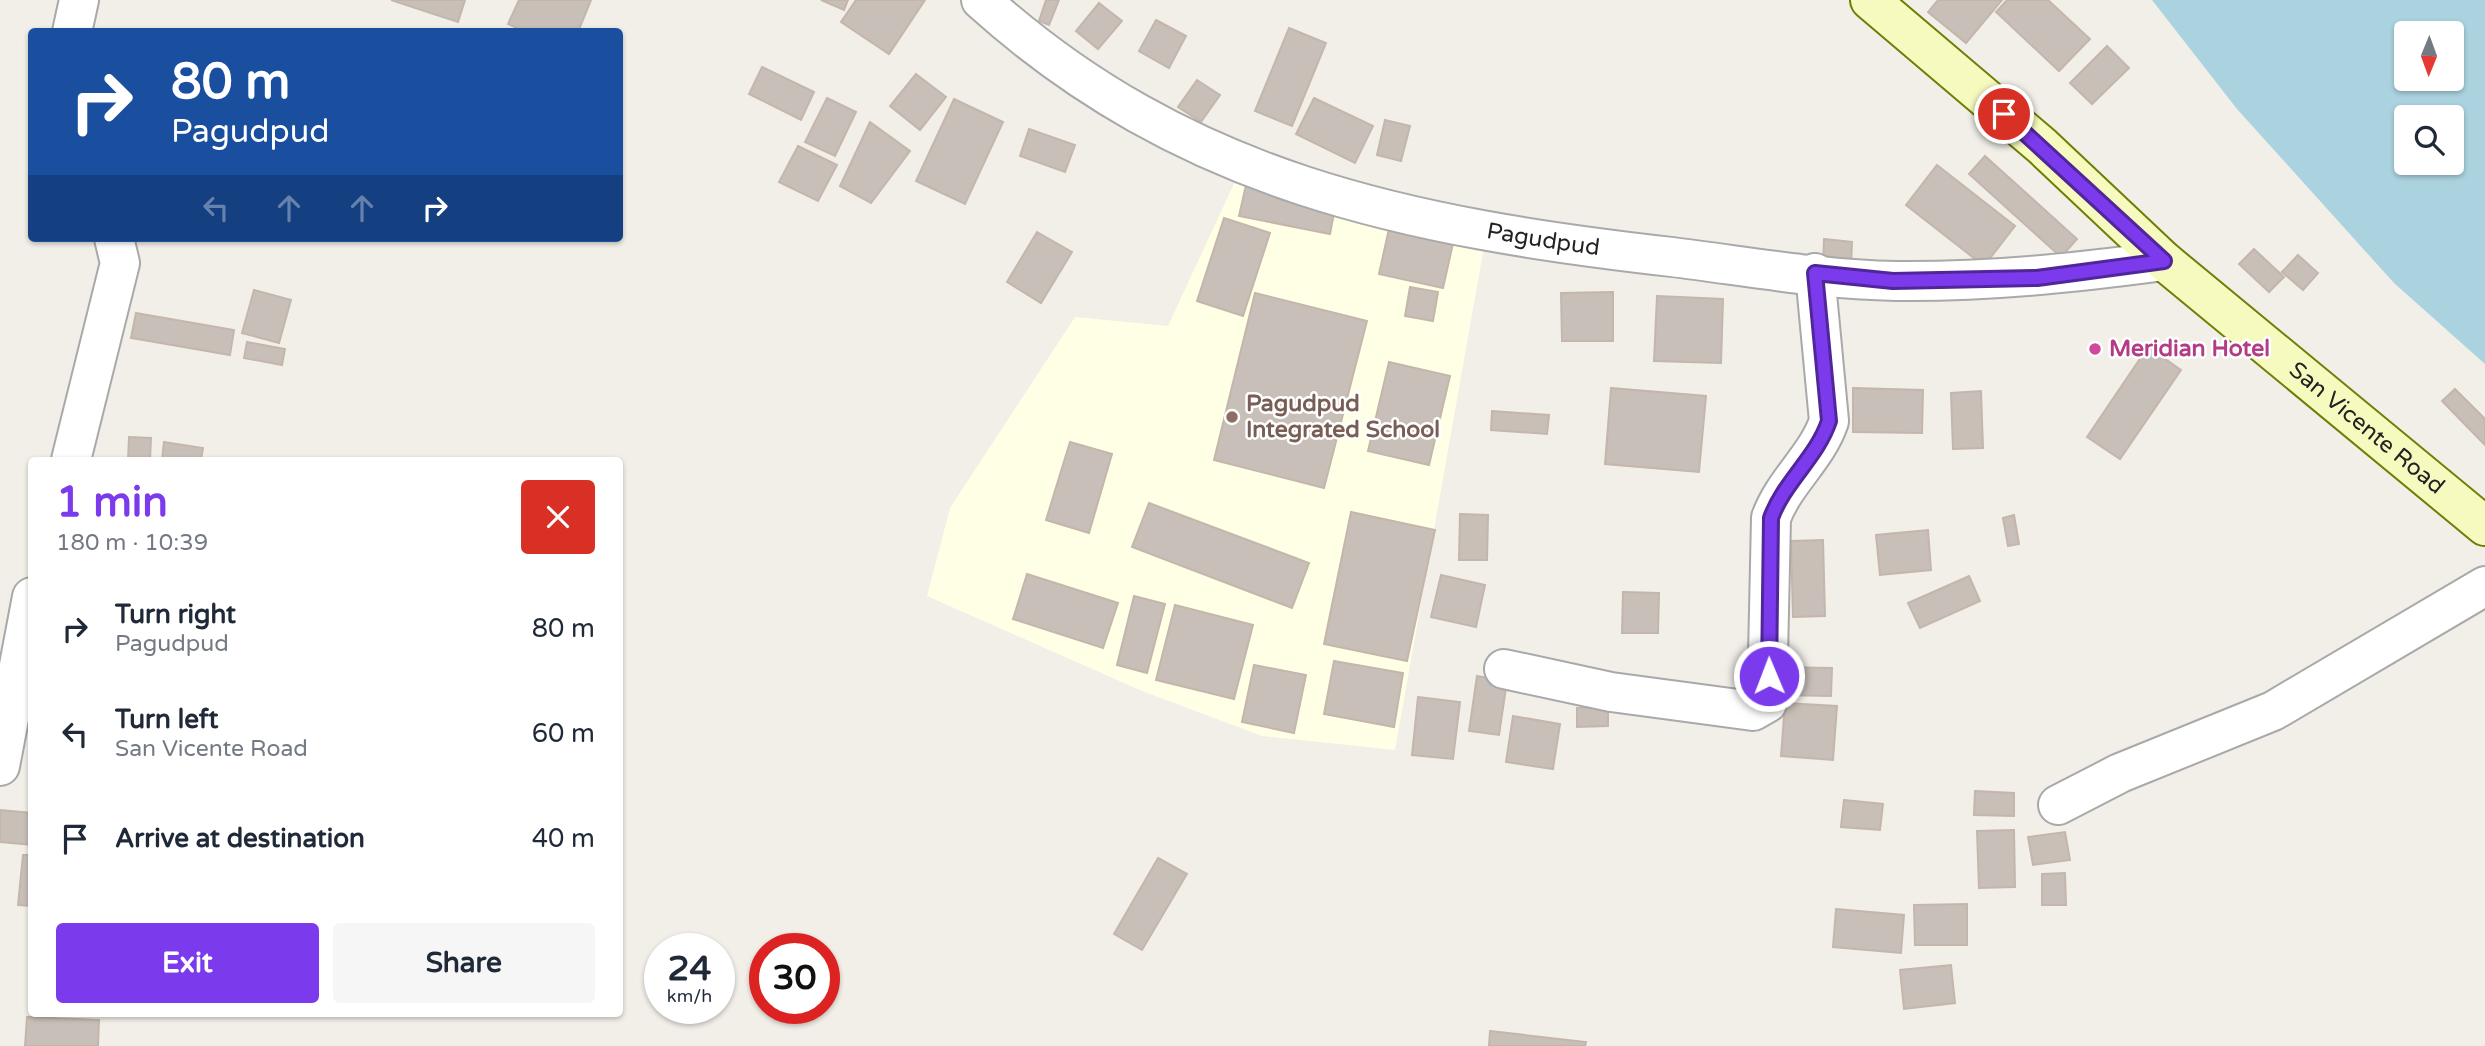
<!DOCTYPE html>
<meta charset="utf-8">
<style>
body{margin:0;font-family:"Varela Round",sans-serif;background:#f6f6f7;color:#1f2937;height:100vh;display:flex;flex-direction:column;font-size:26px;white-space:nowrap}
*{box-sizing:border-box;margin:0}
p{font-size:23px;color:#747a83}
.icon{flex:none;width:38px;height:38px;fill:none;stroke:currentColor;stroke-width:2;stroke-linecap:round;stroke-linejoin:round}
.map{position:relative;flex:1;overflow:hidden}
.side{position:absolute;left:28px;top:457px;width:595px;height:560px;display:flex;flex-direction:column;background:#fff;border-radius:7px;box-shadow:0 2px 5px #0004}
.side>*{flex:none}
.guide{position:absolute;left:28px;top:28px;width:595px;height:214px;border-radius:7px;box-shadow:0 2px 5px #0004;background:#1a4fa0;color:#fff;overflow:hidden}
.needle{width:46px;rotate:181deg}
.buttons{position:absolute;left:2394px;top:21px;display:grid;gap:14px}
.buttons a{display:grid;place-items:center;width:70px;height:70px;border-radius:7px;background:#fff;box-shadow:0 2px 5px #0004;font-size:35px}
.speed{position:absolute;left:644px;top:933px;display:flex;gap:14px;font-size:35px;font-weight:700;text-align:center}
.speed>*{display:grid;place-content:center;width:91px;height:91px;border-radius:50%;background:#fff;box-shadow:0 2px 5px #0004;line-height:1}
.speed small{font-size:18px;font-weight:400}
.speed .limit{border:10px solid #d22;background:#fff;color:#111}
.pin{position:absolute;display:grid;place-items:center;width:60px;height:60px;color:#fff;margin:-30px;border:4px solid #fff;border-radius:50%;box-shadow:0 2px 7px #0007}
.me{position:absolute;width:77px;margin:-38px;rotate:359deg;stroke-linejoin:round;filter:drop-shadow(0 0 5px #0008)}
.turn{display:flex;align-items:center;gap:24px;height:147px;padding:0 28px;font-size:32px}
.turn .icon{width:91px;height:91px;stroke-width:2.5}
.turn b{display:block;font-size:49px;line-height:60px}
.lanes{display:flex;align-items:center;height:66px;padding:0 28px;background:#0003;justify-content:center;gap:35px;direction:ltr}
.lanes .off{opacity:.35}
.round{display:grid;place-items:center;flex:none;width:74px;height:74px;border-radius:7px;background:#f6f6f7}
.overview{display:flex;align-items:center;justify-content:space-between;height:119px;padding:0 28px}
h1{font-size:42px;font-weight:700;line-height:52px;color:#7c3aed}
.button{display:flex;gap:14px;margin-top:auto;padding:14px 28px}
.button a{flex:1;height:80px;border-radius:7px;background:#7c3aed;color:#fff;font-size:28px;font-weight:700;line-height:80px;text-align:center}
.button a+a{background:#f6f6f7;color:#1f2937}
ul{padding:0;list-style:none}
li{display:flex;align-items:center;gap:21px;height:105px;padding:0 28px}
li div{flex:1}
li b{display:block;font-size:26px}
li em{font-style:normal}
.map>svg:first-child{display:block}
.education{fill:#ffffe5}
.water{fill:#aad3df;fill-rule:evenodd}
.building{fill:#c7bfb8;stroke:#c4b6ab;stroke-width:2}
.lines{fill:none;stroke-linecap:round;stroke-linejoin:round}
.street-casing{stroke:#a9a9a9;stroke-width:42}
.secondary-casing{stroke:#707d05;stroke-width:42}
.street{stroke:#fff;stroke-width:38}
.secondary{stroke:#f7fabf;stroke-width:38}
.route-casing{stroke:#51269a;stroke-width:18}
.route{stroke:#7c3aed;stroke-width:12}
.hotel-dot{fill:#d1479c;stroke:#fff;stroke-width:2.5}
.education-dot{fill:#8d6e63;stroke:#fff;stroke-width:2.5}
.labels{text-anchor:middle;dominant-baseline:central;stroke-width:5;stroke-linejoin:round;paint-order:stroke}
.street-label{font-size:23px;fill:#222;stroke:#fff}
.hotel-label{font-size:23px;font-weight:bold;fill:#b23c85;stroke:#fff;text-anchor:start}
.education-label{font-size:23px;font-weight:bold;fill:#785e54;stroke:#fff;text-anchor:start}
</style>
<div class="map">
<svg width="2485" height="1046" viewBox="0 0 2485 1046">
<rect width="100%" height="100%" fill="#f2efe9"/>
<!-- education -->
<path class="education" d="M1238,175l247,66 -90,509 -133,-14 -120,-45 -215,-95 23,-88 125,-191 93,9z"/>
<!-- water -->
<path class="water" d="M2152,0h333v364l-91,-81 -157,-174zM2406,33h46v46h-46zM2406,117h46v46h-46z"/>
<!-- building -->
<path class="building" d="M391,0h74l-7,22z
M519,0h72l-13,32h-52l-18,-8z
M821,0h27l-4,10z
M856,0h69l-36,54 -48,-32z
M1046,0h13l-10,25 -10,-4z
M1938,0h64l-36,43 -38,-31z
M2007,0h41l42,39 -31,32 -63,-59z
M1099,3l23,18 -24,28 -22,-18z
M1156,20l30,16 -17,32 -30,-17z
M1289,28l37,15 -34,83 -37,-15z
M2107,46l22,22 -37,36 -22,-21z
M762,67l52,25 -13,28 -52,-26z
M916,74l30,23 -26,33 -30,-24z
M1197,80l23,15 -19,27 -23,-15z
M827,98l29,14 -21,44 -30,-14z
M1314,98l59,28 -18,37 -59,-29z
M954,99l49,23 -38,82 -49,-23z
M1385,120l25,6 -9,35 -24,-6z
M870,122l40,29 -39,52 -31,-17z
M1029,129l46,16 -10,27 -45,-16z
M798,146l39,19 -19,36 -39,-19z
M1985,156l92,83 -16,18 -92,-83z
M1937,165l78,61 -31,40 -78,-61z
M1246,185l90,18 -6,31 -91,-18z
M1224,218l46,15 -27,83 -46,-15z
M1390,224l64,15 -11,49 -64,-14z
M1037,232l35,20 -31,51 -34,-21z
M1824,239l28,3 -1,25 -28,-2z
M2254,249l30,28 -15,15 -30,-28z
M2298,255l20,18 -15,17 -21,-18z
M1410,287l28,5 -5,29 -28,-5z
M254,290l37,10 -12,43 -37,-10z
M1613,292v49h-51l-1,-48z
M1255,293l112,28 -43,167 -110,-28z
M1657,296l66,3 -2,64 -67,-2z
M136,313l98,17 -4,25 -99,-17z
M247,342l38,7 -3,16 -38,-7z
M2148,347l33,23 -61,89 -33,-22z
M1389,362l61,14 -21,89 -61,-14z
M1611,388l95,8 -7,76 -94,-8z
M1853,388l70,2 -1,43 -69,-1z
M2455,389l30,30v26l-43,-44z
M1981,391l2,57 -30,1 -2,-56z
M1492,411l57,4 -2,19 -56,-4z
M129,437l22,1 -1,22h-22z
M164,442l39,6 -2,12h-39z
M1070,442l42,12 -23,79 -43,-13z
M1149,503l160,60 -17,45 -160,-61z
M1351,512l84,18 -28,131 -83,-17z
M1460,514l28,1 -1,45h-28z
M2014,515l5,29 -11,2 -5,-28z
M1928,530l3,40 -51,5 -4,-40z
M1823,540l2,76 -32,1 -2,-76z
M1027,574l91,29 -15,45 -90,-29z
M1441,575l44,10 -9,42 -45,-10z
M1969,576l11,25 -60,27 -12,-25z
M1623,592l36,1 -1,40h-36z
M1134,596l31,8 -18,69 -30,-8z
M1175,605l78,20 -19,74 -78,-19z
M1334,661l69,12 -9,54 -70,-13z
M1254,665l52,10 -12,58 -52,-11z
M1773,667l59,1 -1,28 -58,-1z
M1477,676l30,5 -8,54 -30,-4z
M1418,697l42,5 -7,57 -41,-4z
M1785,703l52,3 -4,54 -52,-4z
M1608,706v20l-31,1v-19z
M1513,716l47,8 -7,45 -47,-7z
M1975,791l39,2v23l-40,-1z
M1844,800l39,4 -3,26 -39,-3z
M0,810l32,3v32l-32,-3z
M2014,830l1,57 -36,1 -2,-57z
M2065,832l5,28 -37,5 -5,-28z
M23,855h9v51l-14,-1z
M1158,858l29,16 -45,76 -28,-16z
M2065,873l1,32h-24v-31z
M1967,904v41h-52l-1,-40z
M1836,909l68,6 -3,38 -68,-6z
M1951,965l4,38 -51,6 -4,-39z
M27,1017l72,3 -1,26h-73z
M1490,1031l96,11 -1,4h-96z"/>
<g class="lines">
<defs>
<g id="street">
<path id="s1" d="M981,0c203,183 428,227 691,257 73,9 150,23 224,24 92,1 177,-8 268,-20"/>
<path d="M72,32l7,-32"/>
<path d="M71,460l49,-197 -6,-25"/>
<path d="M1504,669l107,23 142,19 14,-8 4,-185c13,-36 46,-61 58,-97l-14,-148"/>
<path d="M0,766l32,-169"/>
<path d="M2058,805l62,-32 153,-62 212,-125"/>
</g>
<g id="secondary">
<path id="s2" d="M1870,0l172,146 122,115 321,265"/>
</g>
</defs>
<!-- street casing -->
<use href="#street" class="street-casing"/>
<!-- secondary casing -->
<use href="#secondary" class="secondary-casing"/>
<!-- street -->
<use href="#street" class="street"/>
<!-- secondary -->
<use href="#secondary" class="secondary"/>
</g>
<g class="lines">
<defs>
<path id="route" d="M1769,676l2,-158c13,-36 46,-61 58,-97l-14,-148 78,8 144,-3 127,-17 -160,-147"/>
</defs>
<!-- route casing -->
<use href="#route" class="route-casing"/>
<!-- route -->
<use href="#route" class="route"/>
</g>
<!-- markers -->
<circle class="hotel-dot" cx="2095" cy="349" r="7"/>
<circle class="education-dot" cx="1232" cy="417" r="7"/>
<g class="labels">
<!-- street labels -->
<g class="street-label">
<text stroke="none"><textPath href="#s1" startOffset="621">Pagudpud</textPath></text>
<text stroke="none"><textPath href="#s2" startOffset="656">San Vicente Road</textPath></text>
</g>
<!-- hotel labels -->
<g class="hotel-label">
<text x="2109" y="349">Meridian Hotel</text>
</g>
<!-- education labels -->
<g class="education-label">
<text x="1246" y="404">Pagudpud<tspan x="1246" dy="26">Integrated School</tspan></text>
</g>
</g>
</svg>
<div class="buttons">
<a><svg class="needle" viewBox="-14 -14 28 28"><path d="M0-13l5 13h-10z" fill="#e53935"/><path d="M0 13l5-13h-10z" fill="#747a83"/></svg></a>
<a><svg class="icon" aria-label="search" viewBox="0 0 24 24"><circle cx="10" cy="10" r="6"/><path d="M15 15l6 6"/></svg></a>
</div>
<div class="speed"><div>24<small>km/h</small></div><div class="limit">30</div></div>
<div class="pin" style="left:2004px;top:114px;background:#d93025"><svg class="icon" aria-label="arrive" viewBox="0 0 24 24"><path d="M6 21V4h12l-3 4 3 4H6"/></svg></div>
<svg class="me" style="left:1769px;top:676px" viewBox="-20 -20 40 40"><circle r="17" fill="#7c3aed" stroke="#fff" stroke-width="3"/><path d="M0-11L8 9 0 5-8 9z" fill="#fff"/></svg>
<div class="guide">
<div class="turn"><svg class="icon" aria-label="right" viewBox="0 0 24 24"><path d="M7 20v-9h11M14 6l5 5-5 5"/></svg><div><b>80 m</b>Pagudpud</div></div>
<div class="lanes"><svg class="icon off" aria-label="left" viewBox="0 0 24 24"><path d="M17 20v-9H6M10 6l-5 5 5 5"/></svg><svg class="icon off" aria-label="ahead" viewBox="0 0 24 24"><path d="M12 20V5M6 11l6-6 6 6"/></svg><svg class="icon off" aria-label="ahead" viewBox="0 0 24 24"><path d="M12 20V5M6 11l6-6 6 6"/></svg><svg class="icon" aria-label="right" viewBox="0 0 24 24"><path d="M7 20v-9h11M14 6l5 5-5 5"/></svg></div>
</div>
<section class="side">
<div class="overview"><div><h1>1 min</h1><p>180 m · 10:39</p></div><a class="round" style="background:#d93025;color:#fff"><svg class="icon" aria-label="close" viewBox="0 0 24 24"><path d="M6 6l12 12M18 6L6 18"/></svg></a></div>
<ul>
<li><svg class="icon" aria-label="right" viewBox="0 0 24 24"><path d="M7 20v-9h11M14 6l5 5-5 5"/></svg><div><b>Turn right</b><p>Pagudpud</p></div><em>80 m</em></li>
<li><svg class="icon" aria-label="left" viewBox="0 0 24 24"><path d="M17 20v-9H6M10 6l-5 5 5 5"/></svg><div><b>Turn left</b><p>San Vicente Road</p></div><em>60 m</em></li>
<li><svg class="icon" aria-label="arrive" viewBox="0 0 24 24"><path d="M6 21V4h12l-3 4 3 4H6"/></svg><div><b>Arrive at destination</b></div><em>40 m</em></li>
</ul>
<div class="button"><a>Exit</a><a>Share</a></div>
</section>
</div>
